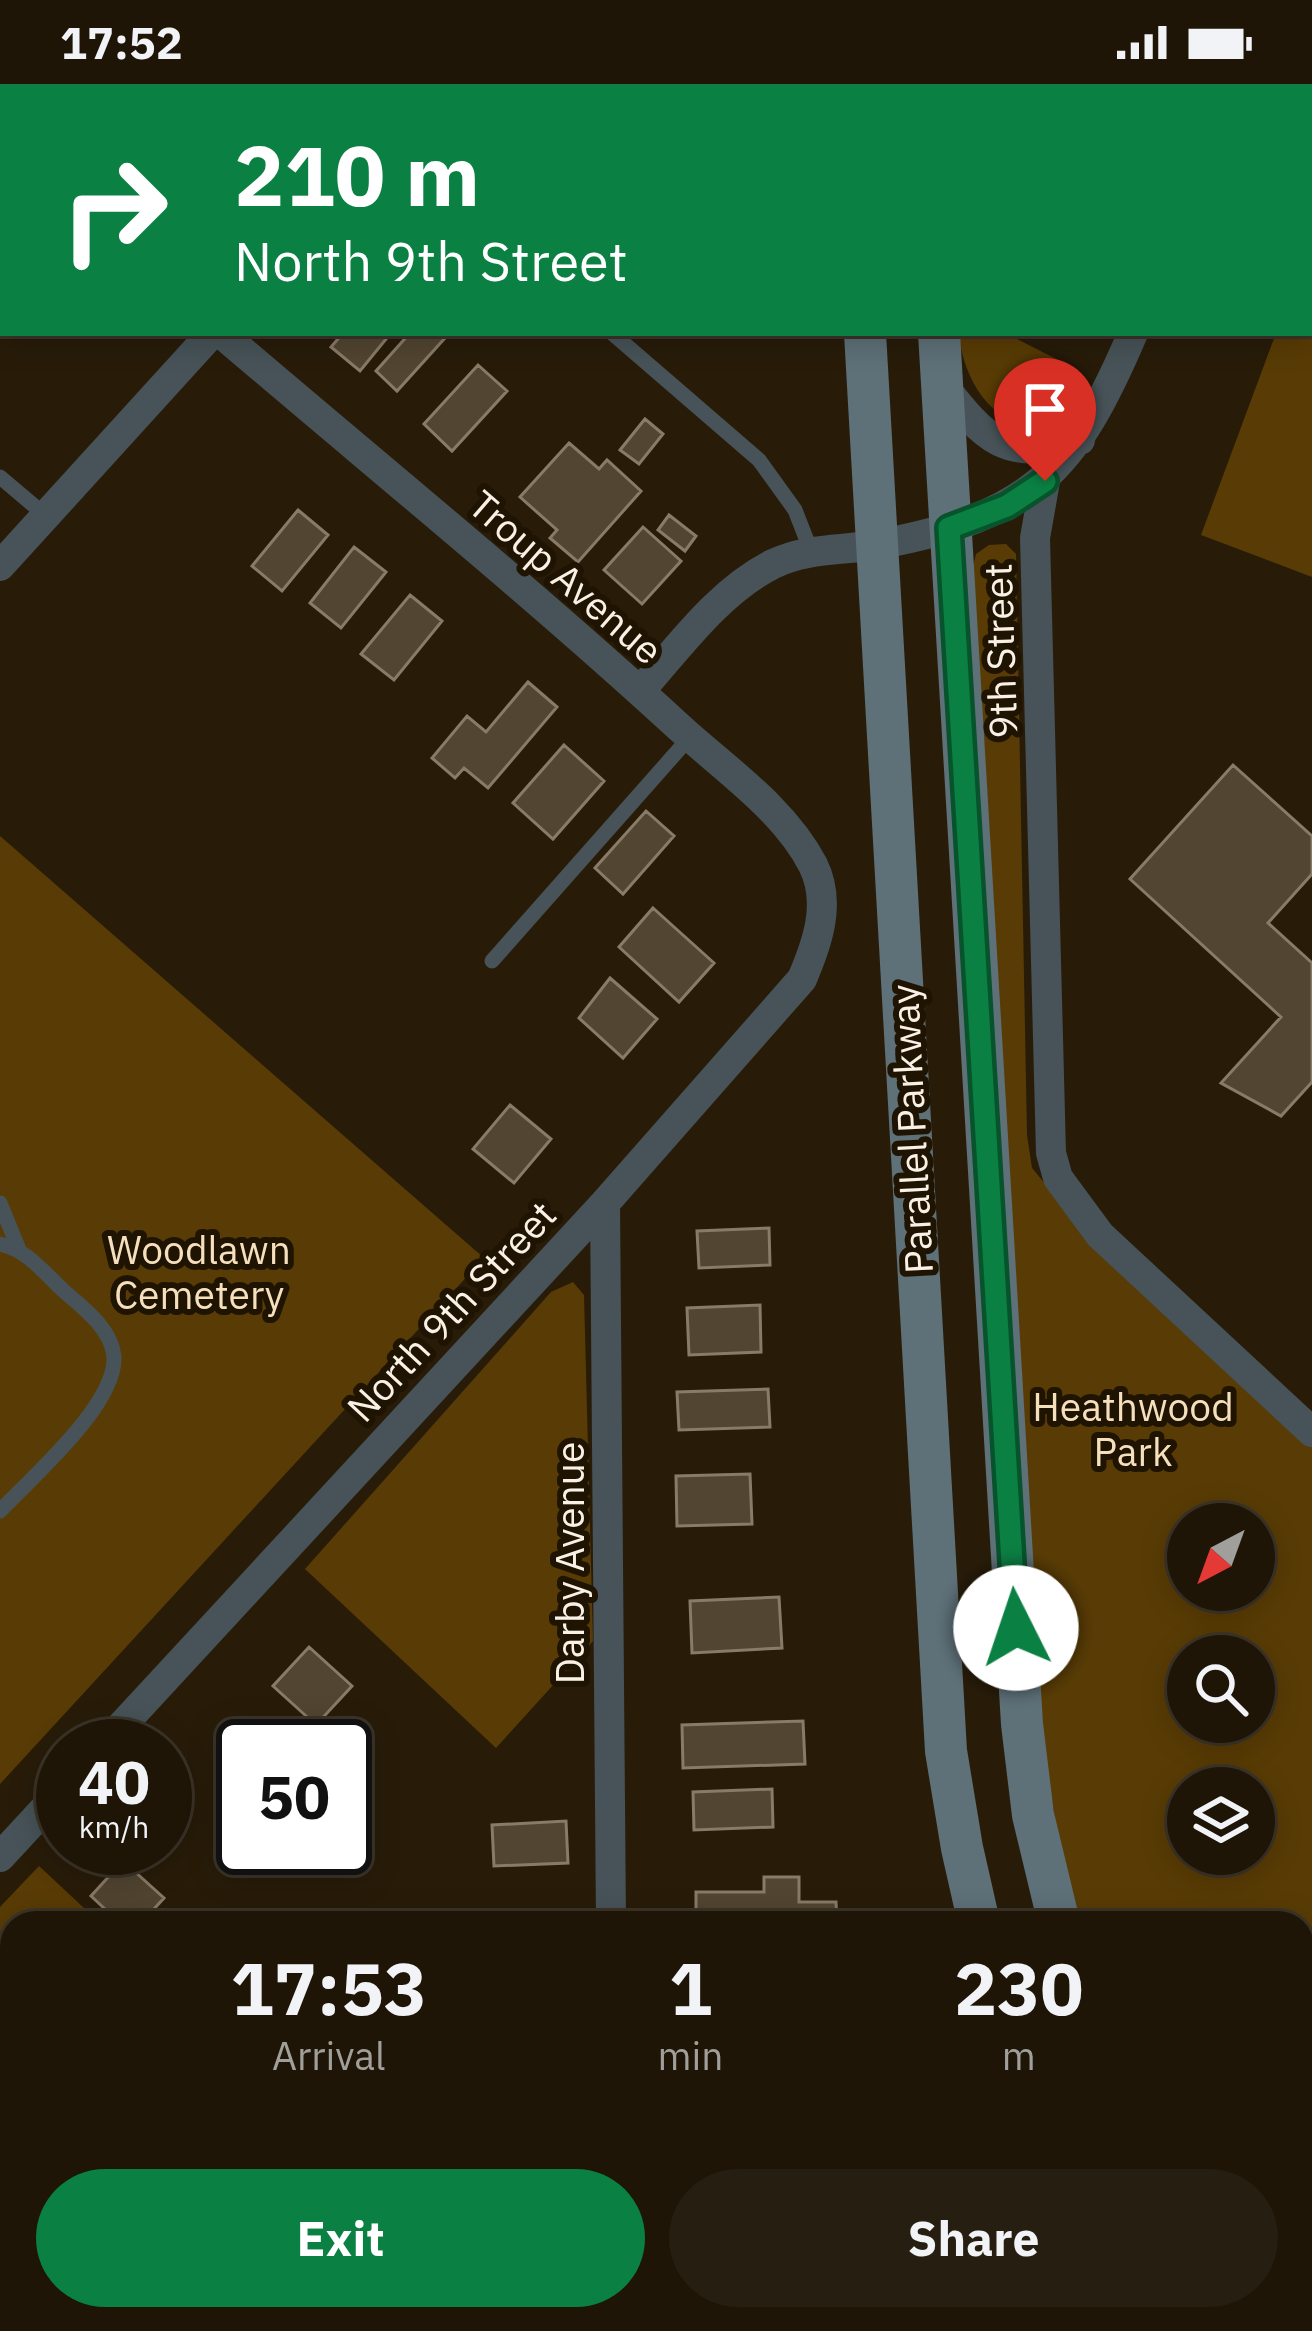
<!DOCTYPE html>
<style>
body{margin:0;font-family:"IBM Plex Sans",sans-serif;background:#261e11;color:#f1f3f6;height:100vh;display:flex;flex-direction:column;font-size:45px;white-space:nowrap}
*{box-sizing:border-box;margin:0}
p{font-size:39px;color:#a19f9b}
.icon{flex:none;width:66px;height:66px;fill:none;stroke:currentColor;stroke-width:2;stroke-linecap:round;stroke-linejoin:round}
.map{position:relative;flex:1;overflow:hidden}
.sheet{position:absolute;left:0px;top:1827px;width:1314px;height:420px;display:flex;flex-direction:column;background:#1e1507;border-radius:36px 36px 0 0;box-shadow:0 6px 30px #0003,0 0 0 3px #3c3428}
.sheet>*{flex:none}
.hud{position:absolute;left:0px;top:0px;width:1314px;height:252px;box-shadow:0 6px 30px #0003,0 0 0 3px #3c3428;background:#0b8043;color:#fff;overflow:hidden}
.needle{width:78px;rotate:221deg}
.fabs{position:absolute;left:1167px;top:1419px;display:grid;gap:24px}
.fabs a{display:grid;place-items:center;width:108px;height:108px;border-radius:50%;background:#1e1507;box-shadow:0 6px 30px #0003,0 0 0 3px #3c3428;font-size:60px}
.speed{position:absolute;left:36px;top:1635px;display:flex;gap:24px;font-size:60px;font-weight:700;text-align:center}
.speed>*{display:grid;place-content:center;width:156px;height:156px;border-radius:50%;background:#1e1507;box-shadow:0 6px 30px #0003,0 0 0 3px #3c3428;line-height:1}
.speed small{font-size:30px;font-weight:400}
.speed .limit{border:6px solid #111;border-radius:18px;background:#fff;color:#111}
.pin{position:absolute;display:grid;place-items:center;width:102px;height:102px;color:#fff;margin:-123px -51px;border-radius:50% 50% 50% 0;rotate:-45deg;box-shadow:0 0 12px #0007}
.pin .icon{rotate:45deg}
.me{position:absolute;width:132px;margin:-66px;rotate:356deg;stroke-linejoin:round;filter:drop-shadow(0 0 9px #0008)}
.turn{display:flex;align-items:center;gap:42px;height:252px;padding:0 36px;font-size:54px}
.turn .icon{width:156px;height:156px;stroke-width:2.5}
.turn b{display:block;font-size:84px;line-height:102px}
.eta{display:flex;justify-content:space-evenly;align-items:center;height:204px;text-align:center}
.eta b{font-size:72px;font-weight:800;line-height:84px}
.action{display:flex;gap:24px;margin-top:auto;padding:24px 36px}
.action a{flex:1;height:138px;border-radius:72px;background:#0b8043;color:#fff;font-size:48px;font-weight:800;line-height:138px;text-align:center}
.action a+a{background:#261e11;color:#f1f3f6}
.status{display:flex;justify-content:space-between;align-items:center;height:84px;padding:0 60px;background:#1e1507;direction:ltr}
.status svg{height:33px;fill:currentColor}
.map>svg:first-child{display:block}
.green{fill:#593c05;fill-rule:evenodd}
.building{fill:#524531;stroke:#8a7b66;stroke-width:3}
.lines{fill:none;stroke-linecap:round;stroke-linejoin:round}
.lane{stroke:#475358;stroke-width:15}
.street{stroke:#475358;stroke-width:30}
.secondary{stroke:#5e7078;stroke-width:42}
.route-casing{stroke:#07532c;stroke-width:30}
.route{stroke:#0b8043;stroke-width:21}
.labels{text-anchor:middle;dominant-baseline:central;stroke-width:12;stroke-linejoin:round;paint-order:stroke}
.street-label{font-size:39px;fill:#f9f1e5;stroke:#1f1302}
.park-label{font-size:39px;fill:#f6dfbd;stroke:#1f1302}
</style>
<div class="status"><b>17:52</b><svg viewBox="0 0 49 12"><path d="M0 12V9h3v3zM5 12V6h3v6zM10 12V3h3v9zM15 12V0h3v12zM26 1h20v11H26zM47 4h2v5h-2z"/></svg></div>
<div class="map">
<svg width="1312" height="2247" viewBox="0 0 1312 2247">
<rect width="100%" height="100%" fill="#281c09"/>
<!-- green -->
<path class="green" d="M1312,151v342l-111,-42 75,-202h35z
M959,249h56v5l63,32c-8,16 -19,38 -35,46 -50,22 -82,-44 -84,-83z
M1006,460l10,10 11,581 5,33 35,42 245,234v887h-24l-8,-12h22v-396h-227l-30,-157 -73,-1195 4,-17 13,-9zM1188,1440h66v66h-66zM1188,1572h66v66h-66zM1188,1704h66v66h-66z
M0,752l484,422 -484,526z
M573,1198l11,13 9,346 -97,107 -191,-179 246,-277z
M39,1782l61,57h-88v345l-12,-11v-350z
M515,2235h144l-11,12h-120z"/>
<!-- building -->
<path class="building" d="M343,249h48l-31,38 -29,-24z
M410,249h30l5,5 -48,53 -21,-20z
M478,281l29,26 -55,60 -28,-27z
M645,335l18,15 -24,30 -19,-14z
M569,359l30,26 8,-9 34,31 -63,71 -28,-24 7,-8 -37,-33z
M298,426l30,25 -46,56 -30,-25z
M669,431l27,21 -11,15 -27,-21z
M643,443l38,34 -39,43 -38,-34z
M354,463l32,25 -45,56 -31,-25z
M410,511l32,26 -48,59 -33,-26z
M528,598l29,25 -69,81 -24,-20 -9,10 -23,-20 35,-42 19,16z
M564,661l40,36 -51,58 -40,-36z
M1233,681l79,71v38l-44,49 44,40v119l-31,34 -60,-33 60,-66 -151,-138z
M646,727l28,25 -51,58 -28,-26z
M653,824l61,55 -35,39 -60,-55z
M610,894l47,41 -34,39 -44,-40z
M510,1021l41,34 -37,44 -41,-34z
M769,1144l1,37 -71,3 -2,-37z
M760,1221l1,47 -72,3 -2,-47z
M768,1305l2,38 -91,3 -2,-38z
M750,1390l2,50 -75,2 -1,-50z
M779,1513l3,51 -90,5 -2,-52z
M309,1563l43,39 -36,39 -43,-39z
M803,1637l2,43 -122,4 -1,-43z
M772,1705l1,38 -79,3 -1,-38z
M566,1737l2,42 -74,3 -2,-41z
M123,1777l41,37 -23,25h-21l-29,-27z
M764,1793h35v25h37l1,21h-141v-31h68z
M140,2235h75l7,6 -6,6h-63z"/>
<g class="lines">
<!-- lane -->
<path class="lane" d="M325,0l3,3
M612,249l147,127 36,50 16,41
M0,393l45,38
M492,877l198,-224
M0,1119l18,44
M0,1160c27,5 45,30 65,48 20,17 47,38 49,65 2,48 -82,120 -114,154
M868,2235l18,12
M701,2247l11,-12"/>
<!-- street -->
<path class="street" d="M427,3l3,-3
M1238,3l2,-3
M0,62l3,3
M941,299c45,57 63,79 139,57
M1045,397l-10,57 16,615 7,25 42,57 212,197
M0,482l212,-233
M640,607c39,-44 79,-100 133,-127 35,-17 71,-13 108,-20 152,-29 193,-73 252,-211
M605,1119l6,720
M103,1662l502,-543 197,-224c15,-35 30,-76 11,-114 -29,-56 -88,-96 -133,-137 -149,-137 -306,-264 -459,-395
M0,1773l63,-68
M0,2203l12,11
M35,2235l13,12
M300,2247l10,-12"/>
<!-- secondary -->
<path class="secondary" d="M845,0v3
M917,3v-3
M865,249l81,1418 16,97 17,75
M939,249l83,1391 11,91 26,108
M1302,2028l10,-12
M1165,2235l7,12
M1257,2235l8,12
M1120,2247l11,-12"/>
</g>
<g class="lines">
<defs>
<path id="route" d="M1016,1544l-67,-1100 58,-22 38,-25"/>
</defs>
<!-- route casing -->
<use href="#route" class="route-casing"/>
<!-- route -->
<use href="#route" class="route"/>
</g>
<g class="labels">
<!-- street labels -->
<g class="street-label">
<text transform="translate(566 493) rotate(41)">Troup Avenue</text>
<text transform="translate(1000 567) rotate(-92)">9th Street</text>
<text transform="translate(911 1045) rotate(-93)">Parallel Parkway</text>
<text transform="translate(451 1227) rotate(-47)">North 9th Street</text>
<text transform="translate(569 1479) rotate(-90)">Darby Avenue</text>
</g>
<!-- park labels -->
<g class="park-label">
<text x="199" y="1165">Woodlawn<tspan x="199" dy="45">Cemetery</tspan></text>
<text x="1133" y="1322">Heathwood<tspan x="1133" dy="45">Park</tspan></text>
</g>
</g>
</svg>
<div class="fabs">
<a><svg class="needle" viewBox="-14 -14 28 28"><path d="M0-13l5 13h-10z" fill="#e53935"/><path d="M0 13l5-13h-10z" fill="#a19f9b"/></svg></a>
<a><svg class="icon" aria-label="search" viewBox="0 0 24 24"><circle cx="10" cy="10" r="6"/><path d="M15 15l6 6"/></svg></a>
<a><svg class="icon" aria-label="layers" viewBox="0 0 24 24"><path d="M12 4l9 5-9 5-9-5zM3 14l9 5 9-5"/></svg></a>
</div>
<div class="speed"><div>40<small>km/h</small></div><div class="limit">50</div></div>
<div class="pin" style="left:1045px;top:397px;background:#d93025"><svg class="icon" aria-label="arrive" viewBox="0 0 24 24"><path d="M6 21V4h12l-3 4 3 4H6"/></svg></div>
<svg class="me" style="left:1016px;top:1544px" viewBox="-20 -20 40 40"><circle r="19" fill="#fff"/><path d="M0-13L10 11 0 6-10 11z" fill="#0b8043"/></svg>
<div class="hud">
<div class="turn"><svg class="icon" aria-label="right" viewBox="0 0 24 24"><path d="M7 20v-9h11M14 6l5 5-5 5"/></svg><div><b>210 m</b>North 9th Street</div></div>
</div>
<section class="sheet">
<div class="eta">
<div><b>17:53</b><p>Arrival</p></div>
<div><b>1</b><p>min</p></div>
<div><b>230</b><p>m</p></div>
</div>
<div class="action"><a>Exit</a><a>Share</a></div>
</section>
</div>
